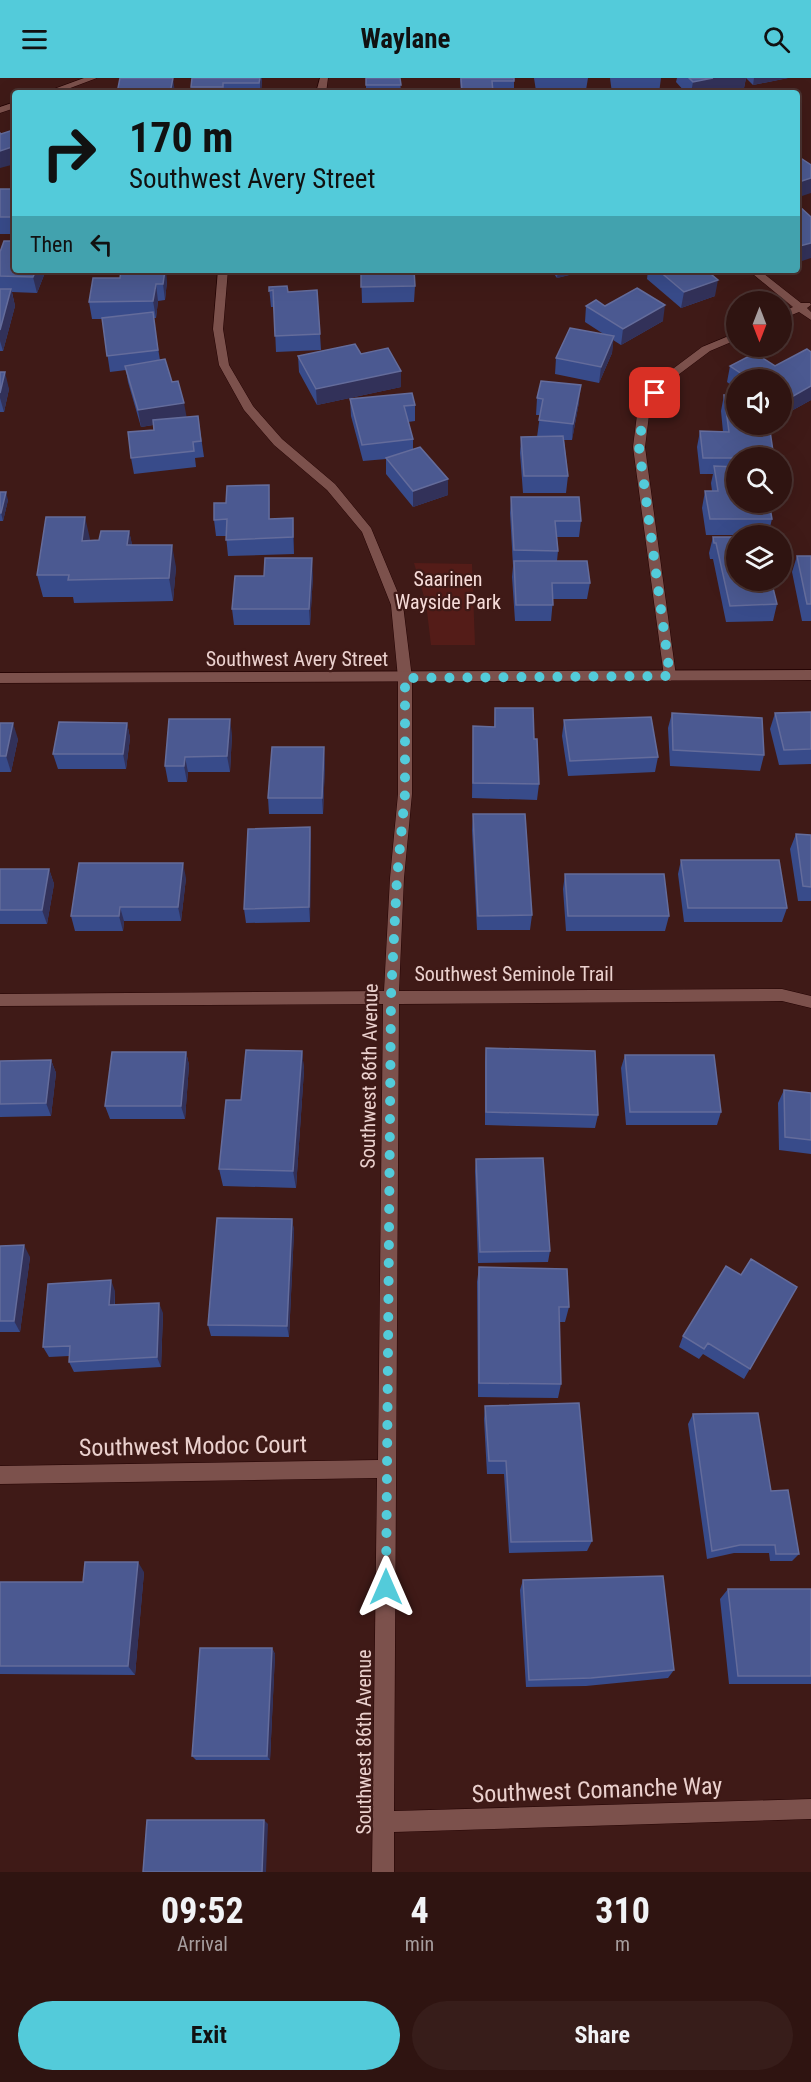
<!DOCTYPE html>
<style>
body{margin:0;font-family:"Roboto Condensed",sans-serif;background:#371d1a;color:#f1f3f6;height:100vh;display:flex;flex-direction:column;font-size:22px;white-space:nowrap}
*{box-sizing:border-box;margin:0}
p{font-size:20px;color:#a79e9f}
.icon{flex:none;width:33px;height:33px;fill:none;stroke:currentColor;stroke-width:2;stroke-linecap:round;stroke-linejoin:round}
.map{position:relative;height:1794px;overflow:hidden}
.panel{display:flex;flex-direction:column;background:#2f1411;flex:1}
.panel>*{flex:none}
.hud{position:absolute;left:12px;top:12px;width:788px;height:183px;border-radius:6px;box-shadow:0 6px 24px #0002,0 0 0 2px #4a3331;background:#53cbda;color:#111;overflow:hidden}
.needle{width:39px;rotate:180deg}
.controls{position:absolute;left:726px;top:213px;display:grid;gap:12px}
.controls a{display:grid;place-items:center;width:66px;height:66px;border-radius:50%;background:#2f1411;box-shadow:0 6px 24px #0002,0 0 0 2px #4a3331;font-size:30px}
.pin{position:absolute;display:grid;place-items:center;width:51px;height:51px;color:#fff;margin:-26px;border-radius:12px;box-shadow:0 3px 9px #0006}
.me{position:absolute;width:66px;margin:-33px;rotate:0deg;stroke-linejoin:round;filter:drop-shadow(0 0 4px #0008)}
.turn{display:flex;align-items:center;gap:21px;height:126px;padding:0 18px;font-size:27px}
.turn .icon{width:78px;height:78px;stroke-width:2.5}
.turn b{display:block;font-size:42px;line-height:51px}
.then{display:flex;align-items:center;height:57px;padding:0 18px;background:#0003;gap:12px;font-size:22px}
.eta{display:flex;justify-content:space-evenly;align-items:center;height:102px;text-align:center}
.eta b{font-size:36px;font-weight:700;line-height:42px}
.primary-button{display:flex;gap:12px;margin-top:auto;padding:12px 18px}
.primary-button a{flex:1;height:69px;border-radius:36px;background:#53cbda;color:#111;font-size:24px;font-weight:700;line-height:69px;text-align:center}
.primary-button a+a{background:#371d1a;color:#f1f3f6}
header{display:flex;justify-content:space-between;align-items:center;height:78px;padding:0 18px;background:#53cbda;color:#111;font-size:27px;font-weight:700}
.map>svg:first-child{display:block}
.green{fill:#541c18}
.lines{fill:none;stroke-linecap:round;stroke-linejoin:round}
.minor-casing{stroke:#240303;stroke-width:1}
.tertiary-casing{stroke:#240303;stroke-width:1}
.minor{fill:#7c514c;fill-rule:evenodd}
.tertiary{fill:#7c514c;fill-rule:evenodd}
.wall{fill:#384b8a}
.shaded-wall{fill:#323159}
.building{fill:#4b5991;stroke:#646c9b;stroke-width:1.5}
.route{stroke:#53cbda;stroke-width:10;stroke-dasharray:0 18}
.labels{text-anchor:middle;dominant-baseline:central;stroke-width:4.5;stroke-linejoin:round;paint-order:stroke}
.park-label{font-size:20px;fill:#f7dcd9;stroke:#3f1a17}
.street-label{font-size:20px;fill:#ebd1ce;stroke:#3f1a17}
.near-street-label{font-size:24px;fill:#ebd1ce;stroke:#3f1a17}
</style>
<header><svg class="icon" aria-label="menu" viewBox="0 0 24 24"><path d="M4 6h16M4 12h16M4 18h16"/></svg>Waylane<svg class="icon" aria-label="search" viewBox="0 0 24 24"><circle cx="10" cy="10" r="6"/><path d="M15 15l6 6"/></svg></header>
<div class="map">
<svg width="811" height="1794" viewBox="0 0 811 1794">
<rect width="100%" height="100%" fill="#3f1a17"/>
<!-- green -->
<path class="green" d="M414,485l58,1 3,81h-44l-5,-42z"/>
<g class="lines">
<defs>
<path id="minor" d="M84,0h13l-40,15h-14z
M320,0h8l-2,15h-10z
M15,24v6l-15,5v-6z
M218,192h10l-5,59 6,36 24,41 29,33 53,45 36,44 32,77 9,73v116l-8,84 -5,113 383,-2 29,7v12l-29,-7 -383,3 -5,807 417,-12v20l-417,13v40h-22l5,-394 -377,6v-18l378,-6 5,-456 -383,2v-12l384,-3 6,-113 8,-84v-116l-7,-73 -29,-73 -35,-42 -53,-45 -30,-35 -25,-45 -6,-36z
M748,192h11l42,33h9l1,2 -4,3 4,4v8l-12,-8 -17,7v-7l11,-5z
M736,255v7l-26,11 -40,30 -20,26 -5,40 31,229 -6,5 -6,-5 -31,-229 5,-40 24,-30 40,-30z"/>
<path id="tertiary" d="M811,592v10l-811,3v-10z"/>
</defs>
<!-- minor casing -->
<use href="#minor" class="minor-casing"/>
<!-- tertiary casing -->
<use href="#tertiary" class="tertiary-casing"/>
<!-- minor -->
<use href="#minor" class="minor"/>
<!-- tertiary -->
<use href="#tertiary" class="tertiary"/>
</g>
<!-- wall -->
<path class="wall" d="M262,0l-1,15h-69l-1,-6z
M366,0h34l1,15h-38l3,-1z
M460,0h54v15h-53z
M534,0h54l-2,12 -50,1z
M610,0h51l-2,15h-47z
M677,0h69l-2,10 -29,5h-29l-10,-11z
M746,0h42l-35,7z
M0,111h15v45h-15z
M796,129l15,10 -15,46z
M0,174l15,18h31l-9,23 -25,-1 3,14 -12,45h-3z
M361,192l54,16 -1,16 -52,1z
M551,192h38l-32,8z
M648,192h58l9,26 -34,12 -34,-29z
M120,200l47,3 -2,19 -7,1 -2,17h-3l7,42 12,22 14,35 12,-1 6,41 -9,1 1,9 -62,7 -3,-16 23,-28 -1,-5 -12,2 -13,-45 -2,-12 -16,2 -8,-53h-10l-3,-17z
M269,209l51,47 1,16 -45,2 -2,-45h-3z
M586,228h19l58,15 -42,24 -8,-5 -1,13 -13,30 -44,-9 1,-16 49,-23 -20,-13z
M811,274v48l-27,15 -2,-2v-33h-46v9l-9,-7 3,-16h45z
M298,278l103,31 -84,18 -18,-33z
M0,294l9,17 -5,23h-4z
M724,317l12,63v44l36,17 -4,16h-62l-4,-27 3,-17h7l-1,-8 2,-9h-13l-3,-27 3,-16 23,1 -2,-21z
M537,320l42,4 -7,38h-8l4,36 -2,17h-43l-3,-40 1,-16h16l3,-22h-4z
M350,321l65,6v16l-7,1 5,17v10l35,46 -35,12 -27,-33v-15l-23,2 -12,-45z
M0,414l8,8 -5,21h-3z
M511,419l70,24 -2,16h-22l1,14 -1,10 33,22 -3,16h-34l-2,22h-36l-3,-44 1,-11 -3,-53z
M270,423v18l24,15v20l-66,2 -2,-20h-10l-2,-16z
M129,453l3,14 44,22 -3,34 -99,2 -1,-6h-30l-6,-22 53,-36v2l9,-1z
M713,459l64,67 -4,17 -47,1 -13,-63h-3l-1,-6z
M797,478h14v65h-9l-10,-49z
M313,497l-3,50h-76l-2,-16 32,-33z
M495,630l39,31 5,45 -2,16 -65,-2 1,-72 21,1z
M811,634v52l-32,1 -9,-36 5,-16z
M672,635l92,42 -4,16 -90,-5 -2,-38z
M564,642l94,37 -3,15 -87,4 -6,-40z
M0,645l18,16 -7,33h-11z
M127,645l3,15 -4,31h-68l-5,-15z
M232,656l-2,38h-42l-1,10h-19l-3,-16z
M325,684l-2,52h-54l-1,-16z
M473,736l59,101 -2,15h-53l-5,-100z
M310,749l1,15 -1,80 -64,1 -2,-14z
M796,756l15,1v66h-13l-8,-52z
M681,782l106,48 -5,14h-98l-6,-48z
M0,791h49l5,15 -7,40h-47z
M565,796l104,42 -4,15h-99l-3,-42z
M186,800l-5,43h-57l-1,10h-48l-4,-15z
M486,970l112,67 -3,13 -110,-3v-63z
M302,973l2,19 -8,118 -73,-2 -4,-17z
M186,974l3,13 -4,54h-75l-5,-13z
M625,977l96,57 -4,13h-91l-5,-57z
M51,982l5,13 -5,43 -51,1v-56z
M784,1012l27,3v61l-32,-4 -1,-47z
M476,1081l74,92 -2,11 -70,1 -3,-92z
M292,1141l2,12 -5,106 -78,-1 -3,-11z
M0,1168l30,11 -10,75h-20z
M479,1189l90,40 -4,15h-6l2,62 -3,14 -80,-1 -1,-115z
M741,1197l56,12 -53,92 -41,-25 -4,5 -20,-12 4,-11z
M115,1213v14l48,8 -2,54 -87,5 -5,-10v-6l-20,1 -6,-10z
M485,1328l107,135 -5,10 -78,2 -5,-79h-17l-3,-55z
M693,1336l78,77 28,63 -7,7h-22l-1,-8h-35l-27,6 -19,-135z
M144,1494l-9,103 -135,-1v-92h83z
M523,1502l151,90 -6,8 -82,8 -60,1 -6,-97z
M728,1511h83v95h-82l-9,-85z
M272,1570l3,6 -5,106h-74l-4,-4z"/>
<!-- shaded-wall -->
<path class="shaded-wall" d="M173,0l2,15h-5z
M260,0h2l-1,15h-1z
M713,0h33l-2,10 -29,5h-24l2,-11z
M754,0h34l-35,7z
M15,68v18l-15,4v-17z
M811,100v15l-15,5v-15z
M811,165v15l-15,5 4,-17z
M36,192h10l-9,23 -4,-16z
M165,192h1l1,11 -2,19 -2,-16z
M558,192h31l-32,8z
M718,202l-3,16 -34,12 3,-16z
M156,206l2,17 -2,17 -3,-17z
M11,211l4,17 -12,45 -3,-10v-11z
M665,227l-2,16 -42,24 2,-16z
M614,258l-2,17 -13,30 2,-16z
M401,293v16l-84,18 -1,-16z
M5,294l4,17 -5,23 -4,-14v-5z
M581,307l-2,17 -7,38 1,-16z
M811,308v14l-27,15 4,-16z
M184,325l3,16 -46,8 -3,-17z
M448,401v16l-35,12v-16z
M269,407l1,16v34l-1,-16z
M6,414l2,8 -5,21 -2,-8z
M85,439l5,22 -3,24 -5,-22z
M293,440l1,16v20l-1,-17z
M129,453l5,22 -7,-8z
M172,467l4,22 -3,34 -4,-23z
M312,480l1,17 -3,50 -1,-16z
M230,641l2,15 -2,38 -3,-16z
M13,645l5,16 -7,33 -5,-16z
M127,645l3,15 -4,31 -3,-15z
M324,669l1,15 -2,52 -1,-16z
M185,679l3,15 -1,10 -3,-16z
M310,749l1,15 -1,80 -1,-15z
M183,785l3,15 -5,43 -3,-14z
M49,791l5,15 -7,40 -5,-14z
M120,829l4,14 -1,10 -4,-15z
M302,973l2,19 -8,118 -3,-17z
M186,974l3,13 -4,54 -4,-13z
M51,982l5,13 -5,43 -5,-13z
M292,1141l2,12 -5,106 -2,-11z
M24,1167l6,12 -10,75 -6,-11z
M111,1202l4,11 -1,25 -5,-11z
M159,1225l4,10 -2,54 -4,-10z
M138,1484l6,10 -9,103 -7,-9z
M272,1570l3,6 -5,106 -3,-4z
M264,1742l4,4 -2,48h-4z"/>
<!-- building -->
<path class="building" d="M120,0h53l-3,15h-53z
M192,0h68l-1,5h-36v4h-32z
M366,0h34l1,7h-35z
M461,0h53v3h-22l1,11h-31z
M689,0h24l-20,4z
M400,13v2h-37v-1z
M13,52l2,2v14l-15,5v-18l1,1z
M796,77l15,10v13l-15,5z
M0,111h15v28h-15z
M799,128l12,11v26l-11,3 -4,-3v-36z
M4,163h11v29h21l-3,7 -33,-1v-24z
M121,192h44l-2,14h-7l-3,17 -64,1 4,-24h27z
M361,192h53l1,16 -54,1z
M658,192h48l12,10 -34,12z
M287,208l1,6 29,-2 3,44 -45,2 -2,-46 -4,1v-4z
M637,210l28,17 -42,24 -37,-23 10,-6 9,6z
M0,211h11l-11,41z
M153,234l5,38 -51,6 -5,-38z
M570,250l44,8 -13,31 -45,-9z
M355,266l6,10 27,-6 13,23 -85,18 -18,-33z
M807,271l4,3v34l-23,13 -6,-5v-14h-31l-21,-14 25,-13 20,13z
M165,281l7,23 6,-1 6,22 -46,7 -13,-44z
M0,294h5l-5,21z
M541,303l40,4 -8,39 -34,-4 4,-21 -6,-1z
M412,315l3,12 -11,1 9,33 -51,6 -12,-46z
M724,317h12v29h33l5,34h-71l-3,-27 29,1z
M198,338l3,25 -8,1 1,9 -63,7 -3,-26 26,-2 -1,-10z
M563,358l5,40h-44l-3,-39z
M420,369l28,32 -35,12 -27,-33z
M714,388l22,1v35h33l3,17h-62l-5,-28h13z
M269,407v34l24,-1v19l-67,3 1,-21 -13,1v-17h12l1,-17z
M0,414h6l-5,21h-1z
M511,419h68l2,24h-26l3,30 -44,-1z
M46,439h39l-3,24 17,-1 2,-9h28l-2,14h45l-3,33 -101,2 1,-5h-32z
M713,459h23v43h35l6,24 -47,2 -14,-63h-2z
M797,478h14v48h-4z
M265,480h47l-3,51h-77l3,-33h29z
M514,483h73l3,22h-38l1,22h-37z
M495,630h38l1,31h3l2,45 -66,-1v-57l22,1z
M811,634v37l-27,1 -9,-37z
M672,635l90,5 2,37 -91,-5z
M651,639l7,40 -88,4 -6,-41z
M169,641h61l-3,37 -42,1 -1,9h-19z
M59,644l68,1 -4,31h-70z
M0,645h13l-7,33h-6z
M272,669h52l-2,51h-54z
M473,736h52l7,101 -54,1z
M310,749l-1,80 -65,2 4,-80z
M796,756l15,1v52l-8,-1z
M681,782h98l8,48h-99z
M79,785h104l-5,44h-58l-1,9h-48z
M0,791h49l-7,41h-42z
M565,796h99l5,42h-101z
M486,970l109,3 3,64 -112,-3z
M246,972l56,1 -9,120 -74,-2 7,-69h15z
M112,974h74l-5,54h-76z
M625,977h89l7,57h-91z
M51,982l-5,43 -46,1v-43z
M784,1012l27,3v47l-26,-3z
M543,1080l7,93 -70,1 -4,-93z
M217,1140l75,1 -5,107 -79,-1z
M24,1167l-10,76h-14v-75z
M751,1181l46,28 -47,82 -42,-26 -4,6 -21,-13 43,-70 15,9z
M479,1189l88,2 2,38h-10l2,77 -82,-1z
M111,1202l-2,25 50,-2 -2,54 -88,5 1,-16 -27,1 5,-63z
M579,1325l13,138 -81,1 -5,-81h-17l-4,-55z
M758,1335l13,78 17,-1 11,64h-23l-1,-9h-35l-28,6 -19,-137z
M85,1484h53l-10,104h-128v-84h83z
M663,1498l11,94 -83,8 -62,2 -6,-100z
M728,1511h83v87h-73z
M200,1570h72l-5,108h-75z
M147,1742h117l-2,52h-119z"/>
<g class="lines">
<!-- route -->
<path class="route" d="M386,1509l5,-591 6,-118 8,-84v-116l265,-2 -31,-229 5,-40 11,-14"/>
</g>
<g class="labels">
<!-- park labels -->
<g class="park-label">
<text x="448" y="501">Saarinen<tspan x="448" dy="23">Wayside Park</tspan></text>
</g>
<!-- street labels -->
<g class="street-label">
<text x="297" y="581">Southwest Avery Street</text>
<text x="514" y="896">Southwest Seminole Trail</text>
<text transform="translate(369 998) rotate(-89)">Southwest 86th Avenue</text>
<text transform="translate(364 1664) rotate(-90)">Southwest 86th Avenue</text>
</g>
<!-- near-street labels -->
<g class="near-street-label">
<text transform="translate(193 1368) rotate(-1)">Southwest Modoc Court</text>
<text transform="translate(597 1712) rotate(-2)">Southwest Comanche Way</text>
</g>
</g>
</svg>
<div class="controls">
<a><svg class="needle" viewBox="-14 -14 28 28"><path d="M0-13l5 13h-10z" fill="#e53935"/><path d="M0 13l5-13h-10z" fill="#a79e9f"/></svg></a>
<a><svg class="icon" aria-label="sound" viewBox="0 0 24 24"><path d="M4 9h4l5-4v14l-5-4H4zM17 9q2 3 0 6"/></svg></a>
<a><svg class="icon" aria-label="search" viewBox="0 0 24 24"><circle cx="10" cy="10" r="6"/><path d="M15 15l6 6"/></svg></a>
<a><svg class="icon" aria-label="layers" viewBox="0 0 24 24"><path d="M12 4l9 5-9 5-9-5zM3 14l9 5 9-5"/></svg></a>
</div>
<div class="pin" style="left:655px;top:315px;background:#d93025"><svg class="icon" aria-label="arrive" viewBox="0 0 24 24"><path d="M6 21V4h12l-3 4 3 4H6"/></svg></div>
<svg class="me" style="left:386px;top:1509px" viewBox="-20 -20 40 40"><path d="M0-17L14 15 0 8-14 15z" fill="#53cbda" stroke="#fff" stroke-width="4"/></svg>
<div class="hud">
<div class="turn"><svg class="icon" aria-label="right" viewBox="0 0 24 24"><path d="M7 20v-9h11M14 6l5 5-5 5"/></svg><div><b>170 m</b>Southwest Avery Street</div></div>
<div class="then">Then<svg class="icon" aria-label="left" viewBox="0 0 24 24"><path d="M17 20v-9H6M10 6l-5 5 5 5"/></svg></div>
</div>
</div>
<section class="panel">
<div class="eta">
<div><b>09:52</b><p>Arrival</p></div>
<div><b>4</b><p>min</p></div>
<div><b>310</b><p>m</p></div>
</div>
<div class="primary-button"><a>Exit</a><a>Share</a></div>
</section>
